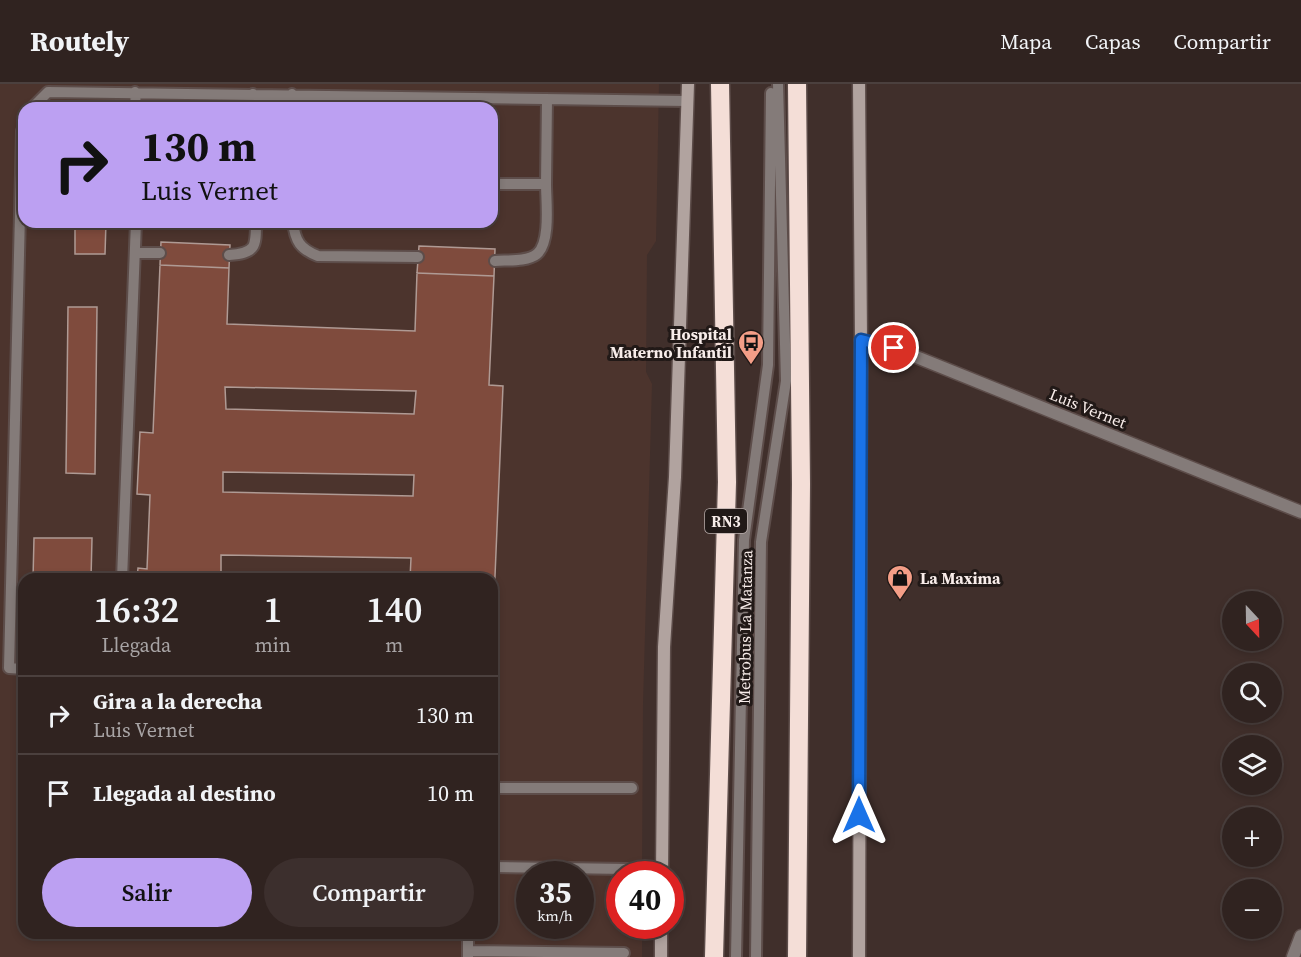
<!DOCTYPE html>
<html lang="es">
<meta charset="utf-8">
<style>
body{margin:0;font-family:"Source Serif 4",serif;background:#3c2f2d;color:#f1f3f6;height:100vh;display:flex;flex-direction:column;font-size:22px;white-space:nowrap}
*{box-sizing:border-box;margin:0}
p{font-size:20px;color:#a8a4a5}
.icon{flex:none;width:33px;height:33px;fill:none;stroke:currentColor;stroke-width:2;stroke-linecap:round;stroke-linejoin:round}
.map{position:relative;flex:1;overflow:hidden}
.details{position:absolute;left:18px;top:489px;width:480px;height:366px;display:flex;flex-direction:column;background:#302320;border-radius:18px;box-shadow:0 3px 9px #0003,0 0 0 2px #4b403e}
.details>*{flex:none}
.guide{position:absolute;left:18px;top:18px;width:480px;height:126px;border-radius:18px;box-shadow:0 3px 9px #0003,0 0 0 2px #4b403e;background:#bca0f2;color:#111;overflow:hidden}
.needle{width:39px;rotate:158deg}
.controls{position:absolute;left:1222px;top:507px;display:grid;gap:12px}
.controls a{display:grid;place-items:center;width:60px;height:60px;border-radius:50%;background:#302320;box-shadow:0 3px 9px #0003,0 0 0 2px #4b403e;font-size:30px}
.speed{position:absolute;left:516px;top:777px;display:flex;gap:12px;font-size:30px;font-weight:700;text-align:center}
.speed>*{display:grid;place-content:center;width:78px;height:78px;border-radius:50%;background:#302320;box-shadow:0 3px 9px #0003,0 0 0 2px #4b403e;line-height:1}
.speed small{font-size:15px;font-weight:400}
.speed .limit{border:9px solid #d22;background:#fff;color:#111}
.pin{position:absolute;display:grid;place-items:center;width:51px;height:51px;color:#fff;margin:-26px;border:3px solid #fff;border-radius:50%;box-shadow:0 2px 6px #0007}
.me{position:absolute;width:66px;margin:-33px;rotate:0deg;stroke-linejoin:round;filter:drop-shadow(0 0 4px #0008)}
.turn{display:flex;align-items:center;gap:21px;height:126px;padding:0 24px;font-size:27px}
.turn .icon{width:78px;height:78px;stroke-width:2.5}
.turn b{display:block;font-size:42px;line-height:51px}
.eta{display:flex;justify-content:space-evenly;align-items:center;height:102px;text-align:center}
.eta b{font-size:36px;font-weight:600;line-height:42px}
.primary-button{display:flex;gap:12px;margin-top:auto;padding:12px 24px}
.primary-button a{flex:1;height:69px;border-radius:36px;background:#bca0f2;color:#111;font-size:24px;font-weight:600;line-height:69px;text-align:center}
.primary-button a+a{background:#3c2f2d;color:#f1f3f6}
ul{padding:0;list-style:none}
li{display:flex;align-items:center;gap:18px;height:78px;padding:0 24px;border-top:2px solid #4b403e}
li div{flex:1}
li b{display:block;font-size:22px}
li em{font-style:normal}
header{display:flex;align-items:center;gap:36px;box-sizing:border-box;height:84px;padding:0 30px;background:#302320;border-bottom:2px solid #4b403e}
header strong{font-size:28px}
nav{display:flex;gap:33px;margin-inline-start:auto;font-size:21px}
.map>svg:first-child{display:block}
.built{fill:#4c342d;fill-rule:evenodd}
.building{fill:#7f4b3d;stroke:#af9a94;stroke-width:1.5;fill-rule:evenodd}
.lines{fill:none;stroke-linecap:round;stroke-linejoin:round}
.lane-casing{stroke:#5d4d4a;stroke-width:14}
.street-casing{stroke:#5d4d4a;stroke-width:15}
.secondary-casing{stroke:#5d4d4a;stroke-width:15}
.highway-casing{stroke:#5d4d4a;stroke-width:21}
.lane{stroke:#847b79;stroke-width:10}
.street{stroke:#847b79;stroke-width:12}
.secondary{stroke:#b1a39f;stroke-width:12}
.highway{stroke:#f4ded7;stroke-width:18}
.route-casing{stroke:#114b97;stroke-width:15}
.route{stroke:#1a73e8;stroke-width:10}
.labels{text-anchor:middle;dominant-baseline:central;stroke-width:6;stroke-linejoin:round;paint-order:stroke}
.shield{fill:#211917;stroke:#b8adab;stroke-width:1.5}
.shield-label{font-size:15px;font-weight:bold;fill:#f8edea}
.poi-label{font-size:16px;font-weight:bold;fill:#f8edea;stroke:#211917;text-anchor:end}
.street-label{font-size:16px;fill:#f8edea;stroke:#211917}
</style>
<header>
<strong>Routely</strong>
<nav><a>Mapa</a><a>Capas</a><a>Compartir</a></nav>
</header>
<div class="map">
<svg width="1301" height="873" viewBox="0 0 1301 873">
<rect width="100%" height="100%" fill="#402f2b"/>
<!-- built -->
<path class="built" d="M0,0h659l-3,157 -9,14 -1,117 6,12 -9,320 -1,170h-22v52h22v31h-642zM24,24h468v114h-468zM24,495h468v354h-468zM530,790h50v52h-50z"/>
<!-- building -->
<path class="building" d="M51,138h55l-1,32h-30v-30z
M161,158l69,3 -1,23 -69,-3z
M419,162l76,3 -1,27 -77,-3z
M160,181l69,3 -2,56 188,7 2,-58 77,3 -5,109 14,1 -11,261v-68h-82l1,-21 -190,-3v24h-84l1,-11 9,1 3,-74 -13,-1 3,-62 13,1zM225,303l191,4 -2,23 -188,-5zM223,388l191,3 -1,21 -190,-4z
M68,223h29l-2,167 -29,-1z
M34,454h58l-1,41h-58z"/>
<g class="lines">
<defs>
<path id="lane" d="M135,8l1,16
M253,10v14
M292,10l1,14
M32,24l16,-16 639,9
M24,42l-2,5 -13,537 15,1
M492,100h54l1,-85
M293,138c2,19 7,27 25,34l100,1
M136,169h24
M229,171c27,-2 27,-8 27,-33
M495,177c12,-1 32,1 42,-7 14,-12 9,-53 9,-70
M122,495l14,-357
M492,704h140
M492,783l136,2
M468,849v24
M468,867l156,2
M736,873l8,-417 24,-175 3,-272
M756,873l5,-415 25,-161 -8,-297"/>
<path id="street" d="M861,256l33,8 407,164
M1293,873l8,-21"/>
<path id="secondary" d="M859,0l2,256 -2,617
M662,790l2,-227 11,-170 13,-393
M661,873v-31"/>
<path id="highway" d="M797,0l4,400 -4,473
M714,873l13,-475 -7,-398"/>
</defs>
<!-- lane casing -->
<use href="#lane" class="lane-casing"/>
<!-- street casing -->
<use href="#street" class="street-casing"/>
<!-- secondary casing -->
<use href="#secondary" class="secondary-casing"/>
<!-- highway casing -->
<use href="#highway" class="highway-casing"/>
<!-- lane -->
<use href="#lane" class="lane"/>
<!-- street -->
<use href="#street" class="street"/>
<!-- secondary -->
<use href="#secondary" class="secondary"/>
<!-- highway -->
<use href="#highway" class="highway"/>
</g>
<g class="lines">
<defs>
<path id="route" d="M859,731l2,-475 33,8"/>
</defs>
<!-- route casing -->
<use href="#route" class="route-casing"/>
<!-- route -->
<use href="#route" class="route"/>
</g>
<!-- icons -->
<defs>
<symbol id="bus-pin" viewBox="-11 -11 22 30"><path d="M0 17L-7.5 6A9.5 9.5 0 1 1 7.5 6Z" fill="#f49e87" stroke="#211917"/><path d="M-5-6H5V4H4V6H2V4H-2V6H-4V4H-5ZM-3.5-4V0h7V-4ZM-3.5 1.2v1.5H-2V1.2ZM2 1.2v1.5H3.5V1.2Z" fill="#111"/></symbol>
<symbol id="shop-pin" viewBox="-11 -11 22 30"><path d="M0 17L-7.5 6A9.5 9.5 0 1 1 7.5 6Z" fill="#f49e87" stroke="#211917"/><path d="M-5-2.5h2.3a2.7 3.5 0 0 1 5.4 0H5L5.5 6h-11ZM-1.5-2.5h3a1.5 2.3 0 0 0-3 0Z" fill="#111"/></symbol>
</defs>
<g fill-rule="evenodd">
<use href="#bus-pin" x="736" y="244" width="30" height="40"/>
<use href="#shop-pin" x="885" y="479" width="30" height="40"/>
</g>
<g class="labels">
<!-- shield labels -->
<rect class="shield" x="705" y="425" width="42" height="24" rx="4.5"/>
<g class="shield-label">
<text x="726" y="437">RN3</text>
</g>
<!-- poi labels -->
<g class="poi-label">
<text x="732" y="250">Hospital<tspan x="732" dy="18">Materno Infantil</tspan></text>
<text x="920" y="494" text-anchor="start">La Maxima</text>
</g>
<!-- street labels -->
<g class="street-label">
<text transform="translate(1088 324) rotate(22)">Luis Vernet</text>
<text transform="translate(745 543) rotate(-89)">Metrobus La Matanza</text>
</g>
</g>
</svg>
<div class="controls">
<a><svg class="needle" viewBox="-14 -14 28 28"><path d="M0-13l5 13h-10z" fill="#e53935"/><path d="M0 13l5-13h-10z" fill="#a8a4a5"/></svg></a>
<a><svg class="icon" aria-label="search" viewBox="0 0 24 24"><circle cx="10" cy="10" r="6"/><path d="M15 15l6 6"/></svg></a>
<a><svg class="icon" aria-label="layers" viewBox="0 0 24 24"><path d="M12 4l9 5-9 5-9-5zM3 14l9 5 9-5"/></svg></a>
<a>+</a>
<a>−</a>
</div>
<div class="speed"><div>35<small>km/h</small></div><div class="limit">40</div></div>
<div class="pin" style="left:894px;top:264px;background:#d93025"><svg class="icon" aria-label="arrive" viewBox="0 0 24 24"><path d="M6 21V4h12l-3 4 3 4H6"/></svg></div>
<svg class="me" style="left:859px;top:731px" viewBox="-20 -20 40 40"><path d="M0-17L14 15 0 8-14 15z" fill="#1a73e8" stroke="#fff" stroke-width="4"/></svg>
<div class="guide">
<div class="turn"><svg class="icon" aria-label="right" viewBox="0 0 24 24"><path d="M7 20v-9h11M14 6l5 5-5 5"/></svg><div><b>130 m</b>Luis Vernet</div></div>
</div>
<section class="details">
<div class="eta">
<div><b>16:32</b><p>Llegada</p></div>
<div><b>1</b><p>min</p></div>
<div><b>140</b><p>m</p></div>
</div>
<ul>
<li><svg class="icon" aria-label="right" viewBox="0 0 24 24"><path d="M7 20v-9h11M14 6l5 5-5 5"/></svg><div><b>Gira a la derecha</b><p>Luis Vernet</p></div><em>130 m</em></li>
<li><svg class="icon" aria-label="arrive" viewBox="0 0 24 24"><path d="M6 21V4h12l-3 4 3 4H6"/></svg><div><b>Llegada al destino</b></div><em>10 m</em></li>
</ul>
<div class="primary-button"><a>Salir</a><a>Compartir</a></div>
</section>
</div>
